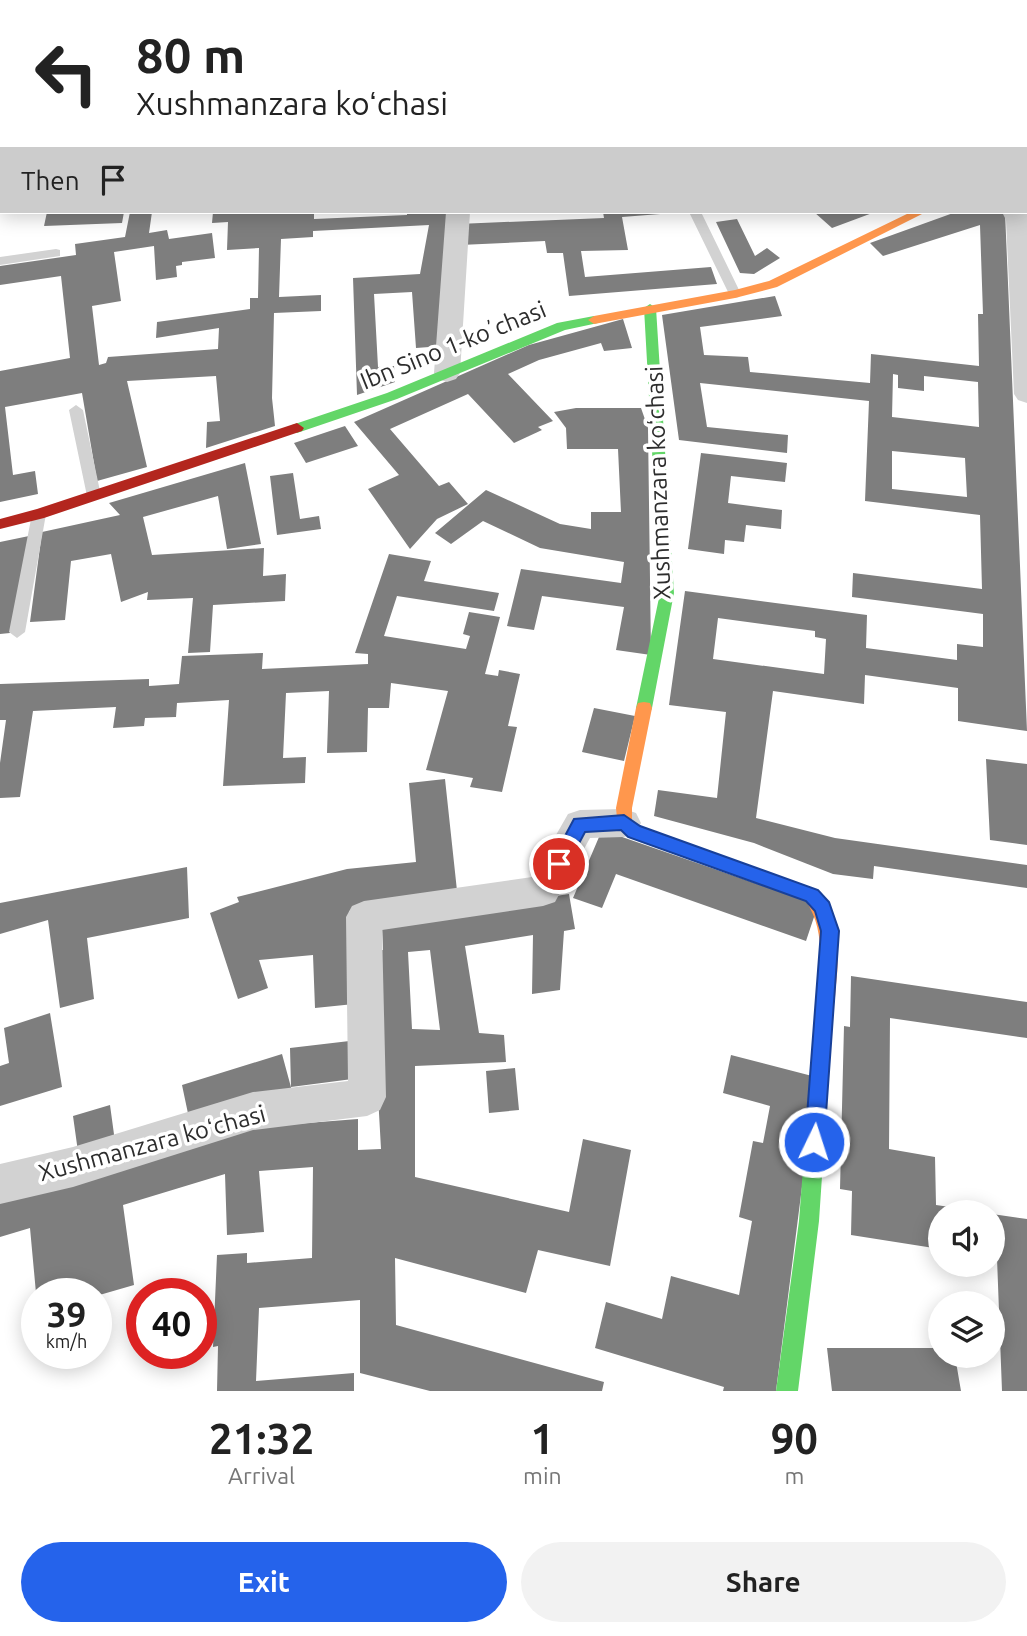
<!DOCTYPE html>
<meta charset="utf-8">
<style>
body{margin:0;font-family:Ubuntu,sans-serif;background:#f2f2f2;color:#222;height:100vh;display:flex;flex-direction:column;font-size:26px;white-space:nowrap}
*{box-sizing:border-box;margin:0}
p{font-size:23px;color:#767676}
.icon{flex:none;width:38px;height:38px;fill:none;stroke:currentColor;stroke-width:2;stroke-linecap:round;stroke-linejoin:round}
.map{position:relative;height:1391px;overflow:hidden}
.details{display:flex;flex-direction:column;background:#fff;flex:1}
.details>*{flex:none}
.top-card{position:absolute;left:0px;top:0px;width:1027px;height:214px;box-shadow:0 4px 18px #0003;background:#fff;color:#222;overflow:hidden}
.tools{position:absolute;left:928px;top:1200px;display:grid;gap:14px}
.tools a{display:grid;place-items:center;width:77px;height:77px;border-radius:50%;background:#fff;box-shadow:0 4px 18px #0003;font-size:35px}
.speed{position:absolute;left:21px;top:1278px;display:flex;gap:14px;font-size:35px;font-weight:700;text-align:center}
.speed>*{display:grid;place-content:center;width:91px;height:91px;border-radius:50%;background:#fff;box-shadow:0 4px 18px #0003;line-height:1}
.speed small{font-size:18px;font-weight:400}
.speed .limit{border:10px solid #d22;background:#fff;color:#111}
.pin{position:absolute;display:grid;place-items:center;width:60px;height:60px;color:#fff;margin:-30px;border:4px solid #fff;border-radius:50%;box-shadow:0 2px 7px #0007}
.me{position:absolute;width:77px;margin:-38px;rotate:4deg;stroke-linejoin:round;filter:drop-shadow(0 0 5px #0008)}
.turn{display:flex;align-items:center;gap:24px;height:147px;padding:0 21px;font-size:32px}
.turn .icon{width:91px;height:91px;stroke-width:2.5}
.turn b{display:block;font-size:49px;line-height:60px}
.then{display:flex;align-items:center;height:66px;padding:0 21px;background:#0003;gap:14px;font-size:26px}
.eta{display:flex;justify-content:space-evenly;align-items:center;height:119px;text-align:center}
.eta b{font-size:42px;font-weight:600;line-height:49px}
.primary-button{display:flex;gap:14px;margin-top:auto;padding:14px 21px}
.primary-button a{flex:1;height:80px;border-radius:42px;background:#2563eb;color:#fff;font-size:28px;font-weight:600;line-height:80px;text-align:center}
.primary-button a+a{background:#f2f2f2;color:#222}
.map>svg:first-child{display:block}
.building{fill:#7e7e7e;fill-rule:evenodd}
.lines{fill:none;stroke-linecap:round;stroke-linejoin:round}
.lane{fill:#d2d2d2;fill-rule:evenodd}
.street{fill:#d2d2d2;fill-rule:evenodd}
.fast{fill:#63d668;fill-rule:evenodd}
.slow{fill:#ff974d;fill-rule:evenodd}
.jam{fill:#b3261e;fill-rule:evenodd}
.route{fill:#2563eb;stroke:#184099;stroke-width:2}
.labels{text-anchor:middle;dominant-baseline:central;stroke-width:7;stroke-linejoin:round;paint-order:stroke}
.street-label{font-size:24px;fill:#2d2d2d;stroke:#fff}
</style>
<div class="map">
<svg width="1027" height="1391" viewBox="0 0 1027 1391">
<rect width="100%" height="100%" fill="#fff"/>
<!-- building -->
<path class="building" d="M47,212h77l-2,11 -78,3z
M130,212h22l-3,21 18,-3 2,9 43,-6 3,25 -33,4v3l-6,1 1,11 -21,3 -2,-34 -40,6 7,49 -29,5 7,59 7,-2 2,-6 110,-8 1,-21 -63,10 1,-16 93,-13v-11h8l1,-50 -32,2 1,-28 -16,1 1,-11h101v7l93,-4v-3h49l-13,134 -27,2 -4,-56 -38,2 4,73 16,-1 1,16 -38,13 -4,-117 67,-4 9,-49 -116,6v6l-32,2 -2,58 42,-2v16l-47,2 -2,85 3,28 -69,22 1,-26 13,-1 -4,-45 -89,5 20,86 -50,14 -15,-88 -77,14 8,68 22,-4 3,23 -38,8v-131l70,-13 -9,-82 -61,9v-19l76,-11 -1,-11 50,-7z
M603,212l70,1 -51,4 6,33 -47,1 4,26 126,-10 6,17 -148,12 -6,-43h-16l-2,-12 -85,4 -2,-21 146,-6z
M814,212h61l-43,16z
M956,212h49l22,519 -69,-10v-33l-93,-13 -1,29 -91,-13 -17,127 79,20 192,27v23l-153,-22 -1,13 -40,-5 -79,-31 -100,-27 4,-26 59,8 9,-86 -57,-7 16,-114 182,24 -1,33 91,12v-16l26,3v-33l-131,-17 1,-24 129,16 -2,-74 -115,-14 4,-100 -169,-18 7,44 81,8 -1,18 -108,-13 -17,-125 113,-19 7,20 -82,11 4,28 44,2 2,15 120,11 1,-29 108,12 -1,-52h5l-3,-89 -97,31 -13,-13zM893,374l5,1v13l26,3v-15l54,6 1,45 -87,-10zM892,451l73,7 2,39 -75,-8zM718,618l97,13v6l11,2 -2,35 -111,-15z
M737,219l18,37 12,-8 13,10 -26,16 -14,-1 -24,-51z
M623,319l9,29 -28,3 -3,-8 -62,17 -31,14 45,47 -15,6 4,3 -28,13 -46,-49 -78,35 49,57 10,-4 19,22 -31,15 -27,30 -42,-60 31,-14 -45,-53 175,-77z
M576,408h65l7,20 3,227 -35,-5 8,-43 -82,-11 -8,34 -27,-4 14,-57 100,14 3,-21 -84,-14 -57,-27 -32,23 -16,-11 51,-43 74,34 31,5v-17h30l-3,-63h-51l-1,-21 -12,-16z
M345,426l13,20 -52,17 -12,-20z
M701,453l86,10 -2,19 -54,-6 -3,27 54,7 -1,19 -35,-4 -2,17 -19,-2 -1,14 -36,-5z
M245,463l16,81 -34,5 -9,-53 -75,21 9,38 112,-7 -1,28 23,-2 -1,27 -72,4 -3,47 -22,1 5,-55 -46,2 1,-8 -27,10 -10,-48 -40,7 -6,59 -35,2 12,-90 78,-17 -11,-12z
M293,473l7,46 19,-3 2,13 -44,6 -7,-59z
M29,536l-19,97 -10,1v-92z
M389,554l42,7 -7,20 75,12 -5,18 -97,-15 -13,40 82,13 4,-13 -7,-2 6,-22 31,5 -15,57 13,2 1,-6 21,4 -12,52 9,1 -15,65 -32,-5 3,-9 -47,-8 22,-79 -57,-8 -2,25h-21l-1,44 -40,1 2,-62 -43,2 -3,65 23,-1 -1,26 -82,3 6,-86 -52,3 -1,14 -31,1 -1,8 -31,2 3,-21 -83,4 -13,86 -20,1v-35l6,-43h-6v-36l149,-5v7l30,-2 3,-28 81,-3 -1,16 106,-5v-10l-13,-1z
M594,708l41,8 -11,45 -42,-9z
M986,759l41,5v81l-37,-5z
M445,779l13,121 -109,11 5,93 -39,4 -2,-53 -54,5 9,28 -30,11 -28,-86 29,-11 -2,-5 110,-28 69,-7 -7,-79z
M602,830l216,75 -12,36 -190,-67 -14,34 -29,-10z
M187,867l2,51 -102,20 7,61 -34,9 -12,-88 -48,14v-31z
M569,894l6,35 -11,2 -4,59 -28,4 1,-59 -68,11 14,87 25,2 2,27 -91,4v111l154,35 14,-73 48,11 -21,116 -72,-16 -12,43 -131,-35 1,67 208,57 -2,9h-172l-70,-18v-73l-101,8 -3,73 98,-8v18h-137l1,-45 -5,1 4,-92 30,-2v10l65,-5 1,-91 -54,4 5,61 -37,3 -2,-61 -102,31 11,80 -38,11v-3h-60l-6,-65 -30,9v-36l256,-74 102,-8v31l23,-1 -11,-198 13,-1 -1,-28zM430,950l10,80 -28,-1 -4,-77z
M851,976l176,26v36l-137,-20 -1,131 46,8 1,48 42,6 -38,2v36l-89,-14 1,-44 -12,-2 4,-163 6,1z
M50,1013l12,74 -62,19v-40l9,-3 -5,-35z
M358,1040l2,38 -69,9 -1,-39z
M282,1054l10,37 -102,32 -8,-38z
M731,1055l85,22 -40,314h-53l1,-4 -129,-39 11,-46 56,17 9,-43 68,19 13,-74 -13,-4 14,-76 10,2 7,-37 -47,-13z
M515,1068l4,42 -30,3 -3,-42z
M110,1105l6,44 -37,10 -6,-43z
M992,1214l35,5v172h-25l-5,-133h-5z
M827,1348h113v8h15l6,35h-129z"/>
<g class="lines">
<!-- lane -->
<path class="lane" d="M540,0h11l1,2h-11z
M0,156h2v6h-2z
M689,212h12l40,82 -2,3 -4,1 -6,-4z
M56,249l4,1v6l-60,9v-8z
M76,405l7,5 18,86 -7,5 -7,-5 -18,-86z
M39,509l7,5 -21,118 -8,6 -8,-6 23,-118z"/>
<!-- street -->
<path class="street" d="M411,0h81l-82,2z
M0,8h2v12h-2z
M446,212h24l-10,161 -4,6 -9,3 -9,-3 -4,-6z
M1002,212h24l1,2v189l-9,-3 -4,-6 -8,-174z
M624,809l12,4 5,10 -5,10 -12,4 -34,1 -35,64 -12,4 -161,24 4,167 -6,13 -13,6 -114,14 -180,57 -73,17v-40l73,-17 180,-55 95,-11 -2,-164 6,-11 12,-5 168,-24 36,-63 12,-4z"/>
<!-- fast -->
<path class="fast" d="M650,304l6,4 18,285 -22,115 -2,5h-12l-2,-5 24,-115 -16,-285z
M594,316l4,1v6l-33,7 -168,69 -100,34 -7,-5 2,-3 95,-32 170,-70z
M824,1003l6,3 3,6 -14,209 -21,170h-22l23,-170 16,-209 3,-6z"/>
<!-- slow -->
<path class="slow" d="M1026,179h1v6h-1z
M911,212h15l-149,75 -42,11 -141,26 -6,-4 6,-4 141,-26 34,-9z
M644,702l6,1 2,5 -20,100v12l8,7 178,63c20,30 22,60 18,95 -1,11 -1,23 -6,33l-6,3 -6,-3 -3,-6c4,-38 13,-77 -9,-111l-178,-64 -10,-9 -2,-20 20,-100 2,-5z"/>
<!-- jam -->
<path class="jam" d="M297,423l7,5 -2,3 -258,87 -44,11v-10l37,-10z"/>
</g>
<!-- route -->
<path class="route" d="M624,815l16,11 178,64 11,12 10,29 -15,211 -3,7 -7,3 -6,-3 -3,-7 16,-211 -6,-20 -9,-10 -178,-64 -7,-7 -36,2 -20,38 -6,2 -6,-2 -3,-6 24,-45z"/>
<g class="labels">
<!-- street labels -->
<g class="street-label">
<text transform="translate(453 345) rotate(-22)">Ibn Sino 1-koʼchasi</text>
<text transform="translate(658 483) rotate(-92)">Xushmanzara koʻchasi</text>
<text transform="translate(152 1143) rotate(-15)">Xushmanzara koʻchasi</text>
</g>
</g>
</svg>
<div class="tools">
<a><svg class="icon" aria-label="sound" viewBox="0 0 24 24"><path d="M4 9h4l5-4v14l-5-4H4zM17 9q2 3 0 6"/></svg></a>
<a><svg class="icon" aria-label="layers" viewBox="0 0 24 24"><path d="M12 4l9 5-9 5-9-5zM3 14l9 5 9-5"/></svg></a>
</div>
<div class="speed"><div>39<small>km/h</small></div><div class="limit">40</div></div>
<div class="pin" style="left:559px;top:864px;background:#d93025"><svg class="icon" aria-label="arrive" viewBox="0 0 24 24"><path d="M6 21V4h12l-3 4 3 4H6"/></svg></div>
<svg class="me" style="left:814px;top:1142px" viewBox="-20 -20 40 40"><circle r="17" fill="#2563eb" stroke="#fff" stroke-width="3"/><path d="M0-11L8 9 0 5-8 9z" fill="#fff"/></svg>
<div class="top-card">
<div class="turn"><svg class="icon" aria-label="left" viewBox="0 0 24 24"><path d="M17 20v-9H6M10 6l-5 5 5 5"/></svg><div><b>80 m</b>Xushmanzara koʻchasi</div></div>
<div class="then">Then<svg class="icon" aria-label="arrive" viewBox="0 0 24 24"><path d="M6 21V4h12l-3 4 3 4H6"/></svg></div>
</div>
</div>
<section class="details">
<div class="eta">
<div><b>21:32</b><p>Arrival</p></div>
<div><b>1</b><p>min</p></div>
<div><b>90</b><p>m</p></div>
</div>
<div class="primary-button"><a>Exit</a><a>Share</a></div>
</section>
